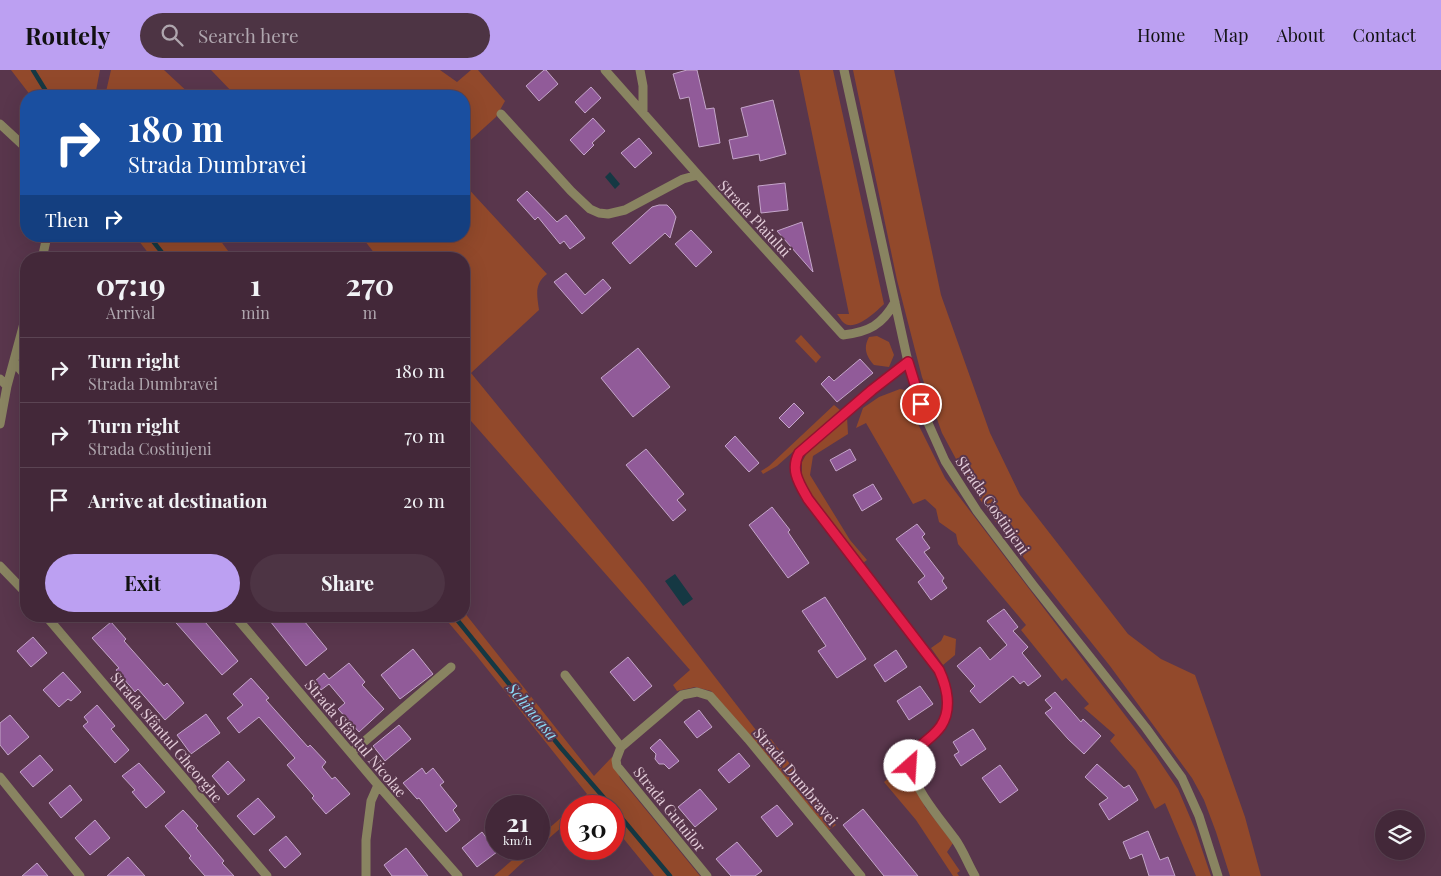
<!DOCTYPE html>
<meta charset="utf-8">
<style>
body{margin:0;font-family:"Playfair Display",serif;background:#4d3444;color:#f1f3f6;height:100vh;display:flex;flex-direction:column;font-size:19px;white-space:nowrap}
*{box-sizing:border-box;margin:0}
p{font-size:16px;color:#afa6ae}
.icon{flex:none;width:28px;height:28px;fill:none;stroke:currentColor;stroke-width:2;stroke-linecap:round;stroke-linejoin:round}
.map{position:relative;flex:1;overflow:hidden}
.panel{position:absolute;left:20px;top:182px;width:450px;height:370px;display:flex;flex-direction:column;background:#432839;border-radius:20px;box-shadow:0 5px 20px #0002,0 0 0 1px #5b4453}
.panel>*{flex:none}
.top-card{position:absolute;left:20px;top:20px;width:450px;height:152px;border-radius:20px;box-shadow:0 5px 20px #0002,0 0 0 1px #5b4453;background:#1a4fa0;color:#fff;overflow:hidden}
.controls{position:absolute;left:1375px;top:740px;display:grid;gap:10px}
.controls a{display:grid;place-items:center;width:50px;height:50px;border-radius:50%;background:#432839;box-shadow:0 5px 20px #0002,0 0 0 1px #5b4453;font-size:25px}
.speed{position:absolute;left:485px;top:725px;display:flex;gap:10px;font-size:25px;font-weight:700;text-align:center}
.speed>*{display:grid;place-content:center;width:65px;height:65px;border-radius:50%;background:#432839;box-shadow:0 5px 20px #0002,0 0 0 1px #5b4453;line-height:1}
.speed small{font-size:12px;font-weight:400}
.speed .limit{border:8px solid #d22;background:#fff;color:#111}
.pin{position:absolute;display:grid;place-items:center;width:42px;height:42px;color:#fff;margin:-21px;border:2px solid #fff;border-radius:50%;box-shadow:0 1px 5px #0007}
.me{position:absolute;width:55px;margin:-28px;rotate:26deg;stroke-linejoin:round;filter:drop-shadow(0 0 4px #0008)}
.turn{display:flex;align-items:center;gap:18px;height:105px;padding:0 25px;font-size:22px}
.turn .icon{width:65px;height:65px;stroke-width:2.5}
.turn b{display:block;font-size:35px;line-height:42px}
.then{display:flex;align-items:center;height:48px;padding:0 25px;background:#0003;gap:10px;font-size:19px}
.eta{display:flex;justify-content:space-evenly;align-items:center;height:85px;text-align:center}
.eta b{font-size:30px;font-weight:700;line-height:35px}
.cta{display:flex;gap:10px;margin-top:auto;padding:10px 25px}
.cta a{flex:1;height:58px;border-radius:30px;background:#bca0f2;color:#111;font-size:20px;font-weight:700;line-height:58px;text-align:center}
.cta a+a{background:#4d3444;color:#f1f3f6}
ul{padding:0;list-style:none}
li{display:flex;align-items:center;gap:15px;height:65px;padding:0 25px;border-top:1px solid #5b4453}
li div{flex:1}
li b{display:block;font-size:19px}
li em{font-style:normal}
header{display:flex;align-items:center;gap:30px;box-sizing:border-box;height:70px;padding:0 25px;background:#bca0f2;color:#111}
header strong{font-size:24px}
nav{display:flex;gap:28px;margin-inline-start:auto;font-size:18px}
.search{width:350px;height:45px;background:#4d3444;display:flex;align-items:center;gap:12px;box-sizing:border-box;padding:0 18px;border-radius:28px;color:#afa6ae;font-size:19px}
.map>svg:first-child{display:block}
.green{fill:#92492b}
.water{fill:#153843}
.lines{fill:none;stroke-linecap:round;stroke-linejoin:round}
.stream{stroke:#153843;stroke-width:4.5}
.building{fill:#915b99;stroke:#c4a5c9}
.minor{stroke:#898461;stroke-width:9}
.route-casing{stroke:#92132f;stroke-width:12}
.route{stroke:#e11d48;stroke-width:9}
.labels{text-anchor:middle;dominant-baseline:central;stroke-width:4;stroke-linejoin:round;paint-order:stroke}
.street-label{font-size:15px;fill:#e2cbd8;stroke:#59364c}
.water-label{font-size:16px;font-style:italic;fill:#8cdaf5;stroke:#59364c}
</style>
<header>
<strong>Routely</strong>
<div class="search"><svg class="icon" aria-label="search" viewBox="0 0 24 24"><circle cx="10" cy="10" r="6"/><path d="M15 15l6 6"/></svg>Search here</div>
<nav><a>Home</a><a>Map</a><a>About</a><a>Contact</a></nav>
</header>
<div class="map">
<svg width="1441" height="806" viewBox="0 0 1441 806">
<rect width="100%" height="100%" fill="#59364c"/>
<!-- green -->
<path class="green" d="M11,0h89l-5,26h-64z
M111,0h53l28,26h-87z
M211,0h229l17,12 14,-12h7l27,31 -9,16 -32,29v-50h-228z
M799,0h34l51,234c-7,7 -29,28 -40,19 -3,-2 -5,-7 -7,-9h12z
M853,0h41l47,225 49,138 30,62 108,139 33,25 34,16 50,142 16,59h-31l-14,-44 -12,-32 -12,-22 -82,-112 -113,-142 -27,-39 -28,-52 -20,-56 -25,-97z
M464,114l83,90c-13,10 -10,21 -8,36l-68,63 173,212 122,158 5,-4 65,86 -7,5 -118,-139 -16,-4 -18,4 -4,-6 17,-15 -226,-257v-33l6,-7 -6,-8v-106h-85l-18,-23h103z
M135,166h82l17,23h-81z
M801,265l20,22 -5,6 -21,-22z
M877,266l12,6 5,13 -5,12 -15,-2c-8,-9 -11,-17 -5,-28z
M900,319l5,1 14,36 26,52 211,278 22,33 17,40 16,47h-15l-31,-73 -10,6 -19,-38 -26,-30 5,-6 -31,-27 5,-4 -23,-26 -4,3 -41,-51 5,-5 -68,-81 -2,-10 -17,-12 -3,-13 -11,-10 -12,5 -47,-81 -10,5 7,-20 16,-11z
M834,335l6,5 -63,56 -14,8 -2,-3 8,-5z
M847,347l1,17 -35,22 -3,19 40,65 17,20 -4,3 -54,-69 -7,-13v-19l6,-11z
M464,542l130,164 18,-19 8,21 80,98h-46l-40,-49v-21h-17l-5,-5 -6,5h-12l13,-12 -111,-139 -33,-39h21z
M944,565l12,4 -1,16 -12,10 -12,-17 10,-7z
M905,695l20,42 28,36 -6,9 13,19 -3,2 2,3h-6l-37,-56 -32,-38z
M571,739v10l-32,28v-10z
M525,779h12l-29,27h-14z"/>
<!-- water -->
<path class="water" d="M610,102l10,12 -5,5 -10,-12z
M675,504l18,25 -10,7 -18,-25z"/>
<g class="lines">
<!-- stream -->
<path class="stream" d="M33,0l16,26
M149,166l18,23
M454,546l107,132 50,58
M614,739l56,67"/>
</g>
<!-- building -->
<path class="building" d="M544,0h2l12,14 -19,17 -13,-15z
M687,0h10l9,39 8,-1 6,35 -21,4 -10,-50 -9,2 -7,-25z
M591,17l10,11 -16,15 -10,-11z
M773,30l13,54 -26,7 -1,-7 -26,5 -4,-19 19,-4 -7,-28z
M593,48l12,13 -13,12 2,2 -10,10 -14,-15z
M639,68l13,15 -17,15 -14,-15z
M785,113l3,27 -27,3 -3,-27z
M527,121l30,31 9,-7 19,23 -15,11 -6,-8 -4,3 -22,-27 -3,3 -18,-20z
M659,135h8l5,5 4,7 -6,21 -5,-5 -35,31 -18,-21 40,-36z
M802,152l11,50 -36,-41z
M691,160l21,22 -16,15 -21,-23z
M566,203l19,22 18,-16 8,9 -29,26 -28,-32z
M638,278l32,39 -37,30 -32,-39z
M860,289l13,14 -36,29 -16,-18 8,-8 5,5z
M794,333l10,10 -15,15 -10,-10z
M735,366l24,27 -10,9 -24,-26z
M646,379l38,45 -7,6 9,10 -13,11 -47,-56z
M850,379l6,11 -20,11 -6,-11z
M873,414l9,15 -20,12 -9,-16z
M772,437l18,23 -2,2 21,31 -21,15 -39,-53z
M917,454l8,10 -3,3 8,11 -6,4 20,26 -2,3 5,7 -16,12 -13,-18 7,-6 -29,-37z
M825,527l41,62 -29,19 -19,-27 8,-5 -24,-35z
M1004,539l14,18 -5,4 15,16 -6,6 19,23 -13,10 -4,-5 -4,3 -7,-8 -33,27 -10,-12 5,-5 -18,-20 23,-19 10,13 17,-15 -20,-24z
M170,546h30l38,45 -16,14z
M266,546h34l27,33 -21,17z
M111,552l15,17 -2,2 40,45 3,-3 17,20 -19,17 -27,-31 -3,3 -19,-22 3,-2 -27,-30z
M33,567l14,16 -16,14 -14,-16z
M413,579l20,25 -33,25 -19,-24z
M896,580l11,17 -22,15 -11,-17z
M628,587l24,29 -18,15 -24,-29z
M349,593l16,19 -3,3 22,24 -25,23 -21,-23 7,-6 -16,-19 -8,6 -7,-8 10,-9 5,6z
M63,602l18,20 -10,9 -3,-2 -9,8 -16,-17z
M251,608l18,20 -3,2 42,47 2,-2 16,17 -4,5 10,12 3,-2 15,17 -24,20 -14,-16 2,-2 -27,-31 8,-7 -36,-41 -20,16 -12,-15 16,-13 -10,-11z
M920,616l13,18 -24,16 -12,-19z
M1055,622l26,30 2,-3 18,17 -17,18 -16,-15 -23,-26 7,-5 -7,-8z
M97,635l18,21 -4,3 18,21 -14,13 -32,-37 5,-4 -4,-5z
M699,640l13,17 -15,11 -13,-16z
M206,644l14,19 -29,21 -14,-19z
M10,645l19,22 -21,18 -8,-10v-22z
M399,655l12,14 -26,22 -12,-15z
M973,659l13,20 -25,17 -7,-11 5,-3 -6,-10z
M660,669l19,22 -10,8 -5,-5h-5l-4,-5 1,-5 -6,-6z
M739,683l11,13 -21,17 -11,-13z
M40,685l13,15 -20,17 -13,-15z
M228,691l17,19 -17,15 -16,-19z
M139,693l26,29 -19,16 -14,-16 3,-2 -13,-14z
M1097,694l27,24 5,-3 9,15 -29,20 -10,-16 9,-6 -23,-21z
M1000,695l18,25 -18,13 -18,-25z
M422,698l4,6 7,-6 11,14 -4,3 17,21 -4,4 7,10 -14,12 -27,-34 -2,1 -14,-16z
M70,715l12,15 -21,18 -12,-15z
M700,719l17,20 -22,18 -17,-20z
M258,728l17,19 -21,18 -17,-19z
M777,735l16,19 -16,13 -16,-20z
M863,739l37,45 18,22h-34l-41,-51z
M183,740l15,16 -2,2 28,33 -2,2 12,13h-29l-16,-18 2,-2 -26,-30z
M95,750l15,18 -20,17 -15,-17z
M1148,761l12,29 8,-3 7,19h-26l-7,-22 -12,5 -7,-17z
M482,762l15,20 -20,15 -15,-19z
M286,766l15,18 -16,14 -16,-18z
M737,772l25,29 -7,5h-24l-15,-17z
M406,778l22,28h-36l-8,-11z
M128,787l17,19h-38z
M37,793l11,13h-26z"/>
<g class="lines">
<!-- minor -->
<path class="minor" d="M605,0l93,105 145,160c26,-3 39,-10 52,-33
M640,0l3,16v27
M844,0l64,292 20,61 17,38 32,50 56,74 113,143 36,50 17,38 19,60
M501,44l70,77 19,18 9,4 9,1 17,-4 58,-31 15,-4
M0,54l26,24
M42,189l5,-23
M14,292l12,14
M908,292l-36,28 -73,63c-9,17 0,30 9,46l131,171c8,17 14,42 0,58 -9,11 -30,21 -28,39 3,22 31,54 44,72 8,11 13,25 20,37
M0,309l7,7
M0,354l7,-38 19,-70
M0,496l26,27
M46,546l221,260
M235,546l143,169 80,91
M565,605l56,72
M351,683l100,-86
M0,707l80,99
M366,806v-36l5,-39 7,-16
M707,806l-90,-110 -1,-6 5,-13 61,-52 15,-3 13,4 38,43 113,137"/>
</g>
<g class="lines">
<defs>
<path id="route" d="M910,696c6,-24 19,-23 31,-40 11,-17 6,-39 -2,-56l-131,-171c-9,-16 -18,-29 -9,-46l73,-63 36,-28 13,42"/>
</defs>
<!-- route casing -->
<use href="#route" class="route-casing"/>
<!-- route -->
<use href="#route" class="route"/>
</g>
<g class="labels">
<!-- street labels -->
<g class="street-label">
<text transform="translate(755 148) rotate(47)">Strada Plaiului</text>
<text transform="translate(993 435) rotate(55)">Strada Costiujeni</text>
<text transform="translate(167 667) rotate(50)">Strada Sfântul Gheorghe</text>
<text transform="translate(356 668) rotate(50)">Strada Sfântul Nicolae</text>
<text transform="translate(796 706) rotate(50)">Strada Dumbravei</text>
<text transform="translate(670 739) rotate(51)">Strada Gutuilor</text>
</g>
<!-- water labels -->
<g class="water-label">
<text transform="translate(533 641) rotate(50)">Schinoasa</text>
</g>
</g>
</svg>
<div class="controls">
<a><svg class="icon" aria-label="layers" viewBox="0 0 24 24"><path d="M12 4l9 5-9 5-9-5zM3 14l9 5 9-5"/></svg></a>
</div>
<div class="speed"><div>21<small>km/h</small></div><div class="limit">30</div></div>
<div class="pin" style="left:921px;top:334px;background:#d93025"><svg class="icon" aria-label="arrive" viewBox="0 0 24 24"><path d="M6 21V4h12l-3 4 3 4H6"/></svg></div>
<svg class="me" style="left:910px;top:696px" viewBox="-20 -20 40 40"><circle r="19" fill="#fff"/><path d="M0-13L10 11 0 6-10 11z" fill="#e11d48"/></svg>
<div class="top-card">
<div class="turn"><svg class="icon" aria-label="right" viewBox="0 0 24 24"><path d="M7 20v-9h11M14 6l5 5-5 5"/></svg><div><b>180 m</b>Strada Dumbravei</div></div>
<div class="then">Then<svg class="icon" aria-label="right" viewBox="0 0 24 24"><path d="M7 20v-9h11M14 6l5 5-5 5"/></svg></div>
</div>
<section class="panel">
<div class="eta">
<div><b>07:19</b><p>Arrival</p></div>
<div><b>1</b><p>min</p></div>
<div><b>270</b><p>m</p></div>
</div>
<ul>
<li><svg class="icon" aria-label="right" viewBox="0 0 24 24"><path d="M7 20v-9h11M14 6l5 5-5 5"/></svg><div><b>Turn right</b><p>Strada Dumbravei</p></div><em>180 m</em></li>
<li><svg class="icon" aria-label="right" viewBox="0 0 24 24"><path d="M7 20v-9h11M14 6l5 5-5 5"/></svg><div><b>Turn right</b><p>Strada Costiujeni</p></div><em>70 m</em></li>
<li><svg class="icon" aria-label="arrive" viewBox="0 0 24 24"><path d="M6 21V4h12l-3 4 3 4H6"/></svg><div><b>Arrive at destination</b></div><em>20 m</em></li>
</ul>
<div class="cta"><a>Exit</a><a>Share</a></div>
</section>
</div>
